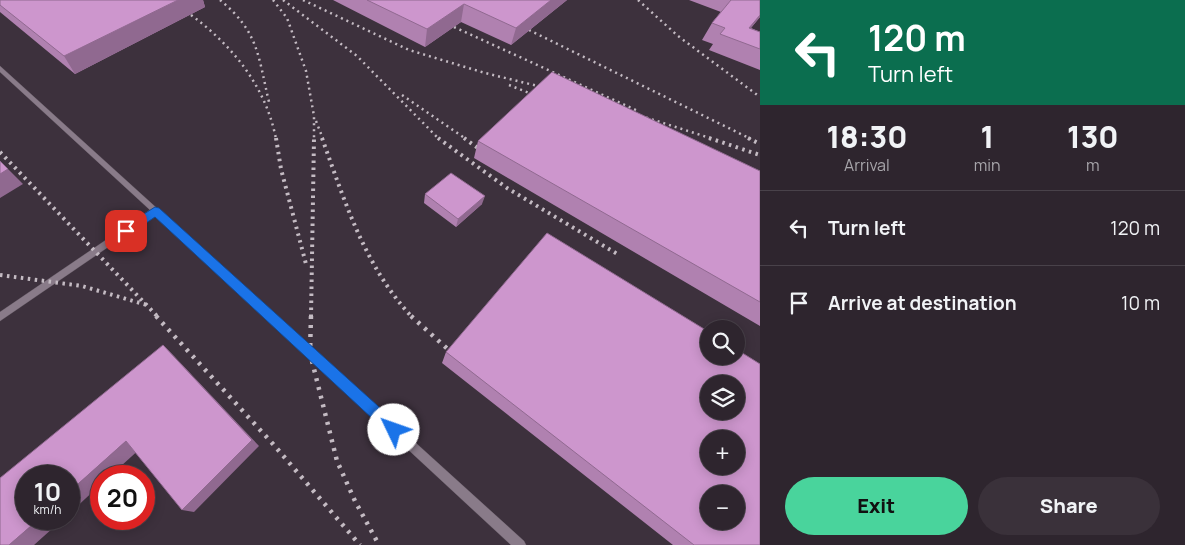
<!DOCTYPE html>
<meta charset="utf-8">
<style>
body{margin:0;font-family:Manrope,sans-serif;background:#3a313a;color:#f1f3f6;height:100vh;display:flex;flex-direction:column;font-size:19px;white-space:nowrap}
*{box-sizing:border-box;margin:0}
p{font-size:16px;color:#a7a5aa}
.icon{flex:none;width:28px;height:28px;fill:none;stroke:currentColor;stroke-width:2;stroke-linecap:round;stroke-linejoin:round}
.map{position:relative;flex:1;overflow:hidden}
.details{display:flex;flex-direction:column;background:#2e252e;width:425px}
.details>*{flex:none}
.banner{background:#0b6e4f;color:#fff;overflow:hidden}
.tools{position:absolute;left:700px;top:320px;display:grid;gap:10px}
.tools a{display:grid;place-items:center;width:45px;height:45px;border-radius:50%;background:#2e252e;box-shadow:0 2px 12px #0003,0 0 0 1px #49424a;font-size:25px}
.speed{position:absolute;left:15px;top:465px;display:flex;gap:10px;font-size:25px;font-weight:700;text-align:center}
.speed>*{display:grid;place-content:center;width:65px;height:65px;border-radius:50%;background:#2e252e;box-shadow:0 2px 12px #0003,0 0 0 1px #49424a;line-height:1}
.speed small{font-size:12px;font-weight:400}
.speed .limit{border:8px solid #d22;background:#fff;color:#111}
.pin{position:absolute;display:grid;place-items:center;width:42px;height:42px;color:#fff;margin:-21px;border-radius:10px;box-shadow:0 2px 8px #0006}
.me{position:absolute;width:55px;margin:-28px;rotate:312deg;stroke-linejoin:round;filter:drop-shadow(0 0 4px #0008)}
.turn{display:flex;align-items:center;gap:18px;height:105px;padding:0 25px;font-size:22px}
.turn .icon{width:65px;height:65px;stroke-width:2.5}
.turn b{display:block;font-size:35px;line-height:42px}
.eta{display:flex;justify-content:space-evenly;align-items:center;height:85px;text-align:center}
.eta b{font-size:30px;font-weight:800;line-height:35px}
.button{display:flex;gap:10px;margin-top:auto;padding:10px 25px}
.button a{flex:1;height:58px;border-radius:30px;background:#49d49c;color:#111;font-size:20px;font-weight:800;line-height:58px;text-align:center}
.button a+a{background:#3a313a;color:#f1f3f6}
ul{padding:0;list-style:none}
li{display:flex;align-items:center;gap:15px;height:75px;padding:0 25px;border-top:1px solid #49424a}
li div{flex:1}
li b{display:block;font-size:19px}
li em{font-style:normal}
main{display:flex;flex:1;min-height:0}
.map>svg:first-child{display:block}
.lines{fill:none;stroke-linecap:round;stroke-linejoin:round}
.service-casing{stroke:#574d57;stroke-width:1}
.service{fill:#897b89;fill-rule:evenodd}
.rail-far2{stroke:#c4bbc3;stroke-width:2.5;stroke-dasharray:2 4;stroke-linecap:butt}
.rail-far1{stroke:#c4bbc3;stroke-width:4;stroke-dasharray:2.5 4.5;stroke-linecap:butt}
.rail{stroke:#c4bbc3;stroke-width:4.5;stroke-dasharray:3 6;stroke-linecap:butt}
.wall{fill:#b081b0}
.shaded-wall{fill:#906990}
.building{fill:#cd96cd;stroke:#906990;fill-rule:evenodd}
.route{fill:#1a73e8;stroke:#114b97}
</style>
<main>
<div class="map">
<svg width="760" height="545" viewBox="0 0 760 545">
<rect width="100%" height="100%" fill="#3d313d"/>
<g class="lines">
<defs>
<path id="service" d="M0,66l524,475 2,4h-15l-356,-330 -155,106v-9l150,-102 -150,-138z"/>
</defs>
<!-- service casing -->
<use href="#service" class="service-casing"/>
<!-- service -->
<use href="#service" class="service"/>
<!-- rail-far2 -->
<path class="rail-far2" d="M220,0c39,32 38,56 49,102
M273,0l14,18 19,53 8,45v23
M283,0l74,56 82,83
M303,0l106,50 76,23 65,16
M638,0l40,36 82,61
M191,15c42,31 75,72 85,124
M454,27l184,84
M529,30l222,109
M509,85l30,12
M402,95l64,44
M629,112l84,27
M316,121l7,18"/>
<!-- rail-far1 -->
<path class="rail-far1" d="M276,138l5,31 25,95
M322,138c23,64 43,129 90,179
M438,138l69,50 112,67
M464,138l18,13
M709,138l51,17
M748,138l12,6
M0,152l158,165
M0,275l82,11 65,19
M311,317l3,-179"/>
<!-- rail -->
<path class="rail" d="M156,316l117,128 87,101
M311,316l-1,37 27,108 18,40 24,44
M411,316l40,36"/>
</g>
<!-- wall -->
<path class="wall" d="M0,0h203l2,7 -130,67 -75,-62z
M333,0h234l-56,45 -50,-23 -36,25z
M689,0h71v17l-9,11 9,4v38l-51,-20 4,-6 -11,-4 10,-17 9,-11z
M478,141l282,30v155l-286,-168z
M425,194l57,10 -26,23 -32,-24z
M446,352l314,193h-87l-231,-182z"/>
<!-- shaded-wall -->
<path class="shaded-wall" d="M178,0h25l2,7 -130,67 -11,-18z
M551,0h16l-56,45 5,-17z
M464,4l-3,18 -36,25 2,-18z
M760,15v2l-20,24 9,-13z
M0,161l23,23 -23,14z
M485,196l-3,8 -26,23 2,-8z
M163,345l11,11 85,90 -65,66 -12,-2z
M126,441l16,6 -32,29h-9v8l-32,30v-22z
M39,519h24l-29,26h-25z"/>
<!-- building -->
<path class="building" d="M0,0h178l-114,56 -64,-51z
M367,0h184l-35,28 -52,-24 -37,25z
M731,0h29v15l-11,13 11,4v17l-40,-15 5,-6 -13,-5z
M552,72l208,99v131l-282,-161z
M0,161l8,8 -8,5z
M451,173l34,23 -27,23 -33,-25z
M547,233l162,99v24h27v-7l24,15v181h-66l-248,-193zM709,384h27v27h-27zM709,439h27v27h-27zM709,494h27v27h-27z
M163,345l89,95 -70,70 -56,-69 -57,51v-16h-43v43h13l-30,26h-9v-67z"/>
<!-- route -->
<path class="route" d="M155,207l4,1 240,217 2,5 -2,4 -5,2 -5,-2 -234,-217 -25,17h-8l-2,-3 2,-3z"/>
</svg>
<div class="tools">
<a><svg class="icon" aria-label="search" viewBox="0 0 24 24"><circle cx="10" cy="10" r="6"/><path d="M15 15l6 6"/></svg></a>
<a><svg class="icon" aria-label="layers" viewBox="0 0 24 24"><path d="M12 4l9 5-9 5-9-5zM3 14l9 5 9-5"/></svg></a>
<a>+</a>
<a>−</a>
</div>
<div class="speed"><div>10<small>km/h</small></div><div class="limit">20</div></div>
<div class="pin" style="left:126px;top:231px;background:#d93025"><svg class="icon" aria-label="arrive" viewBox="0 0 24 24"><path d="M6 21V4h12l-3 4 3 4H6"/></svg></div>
<svg class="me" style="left:394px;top:430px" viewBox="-20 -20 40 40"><circle r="19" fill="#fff"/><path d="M0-13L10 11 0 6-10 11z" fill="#1a73e8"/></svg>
</div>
<section class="details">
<div class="banner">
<div class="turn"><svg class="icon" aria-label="left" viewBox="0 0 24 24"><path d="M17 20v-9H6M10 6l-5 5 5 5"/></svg><div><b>120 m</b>Turn left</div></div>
</div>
<div class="eta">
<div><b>18:30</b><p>Arrival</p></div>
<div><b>1</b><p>min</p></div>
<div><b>130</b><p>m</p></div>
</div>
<ul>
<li><svg class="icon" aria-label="left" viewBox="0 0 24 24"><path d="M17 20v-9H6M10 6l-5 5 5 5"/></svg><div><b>Turn left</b></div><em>120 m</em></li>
<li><svg class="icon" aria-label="arrive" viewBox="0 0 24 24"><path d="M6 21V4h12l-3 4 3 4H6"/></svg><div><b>Arrive at destination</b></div><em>10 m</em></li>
</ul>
<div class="button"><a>Exit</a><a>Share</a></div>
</section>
</main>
